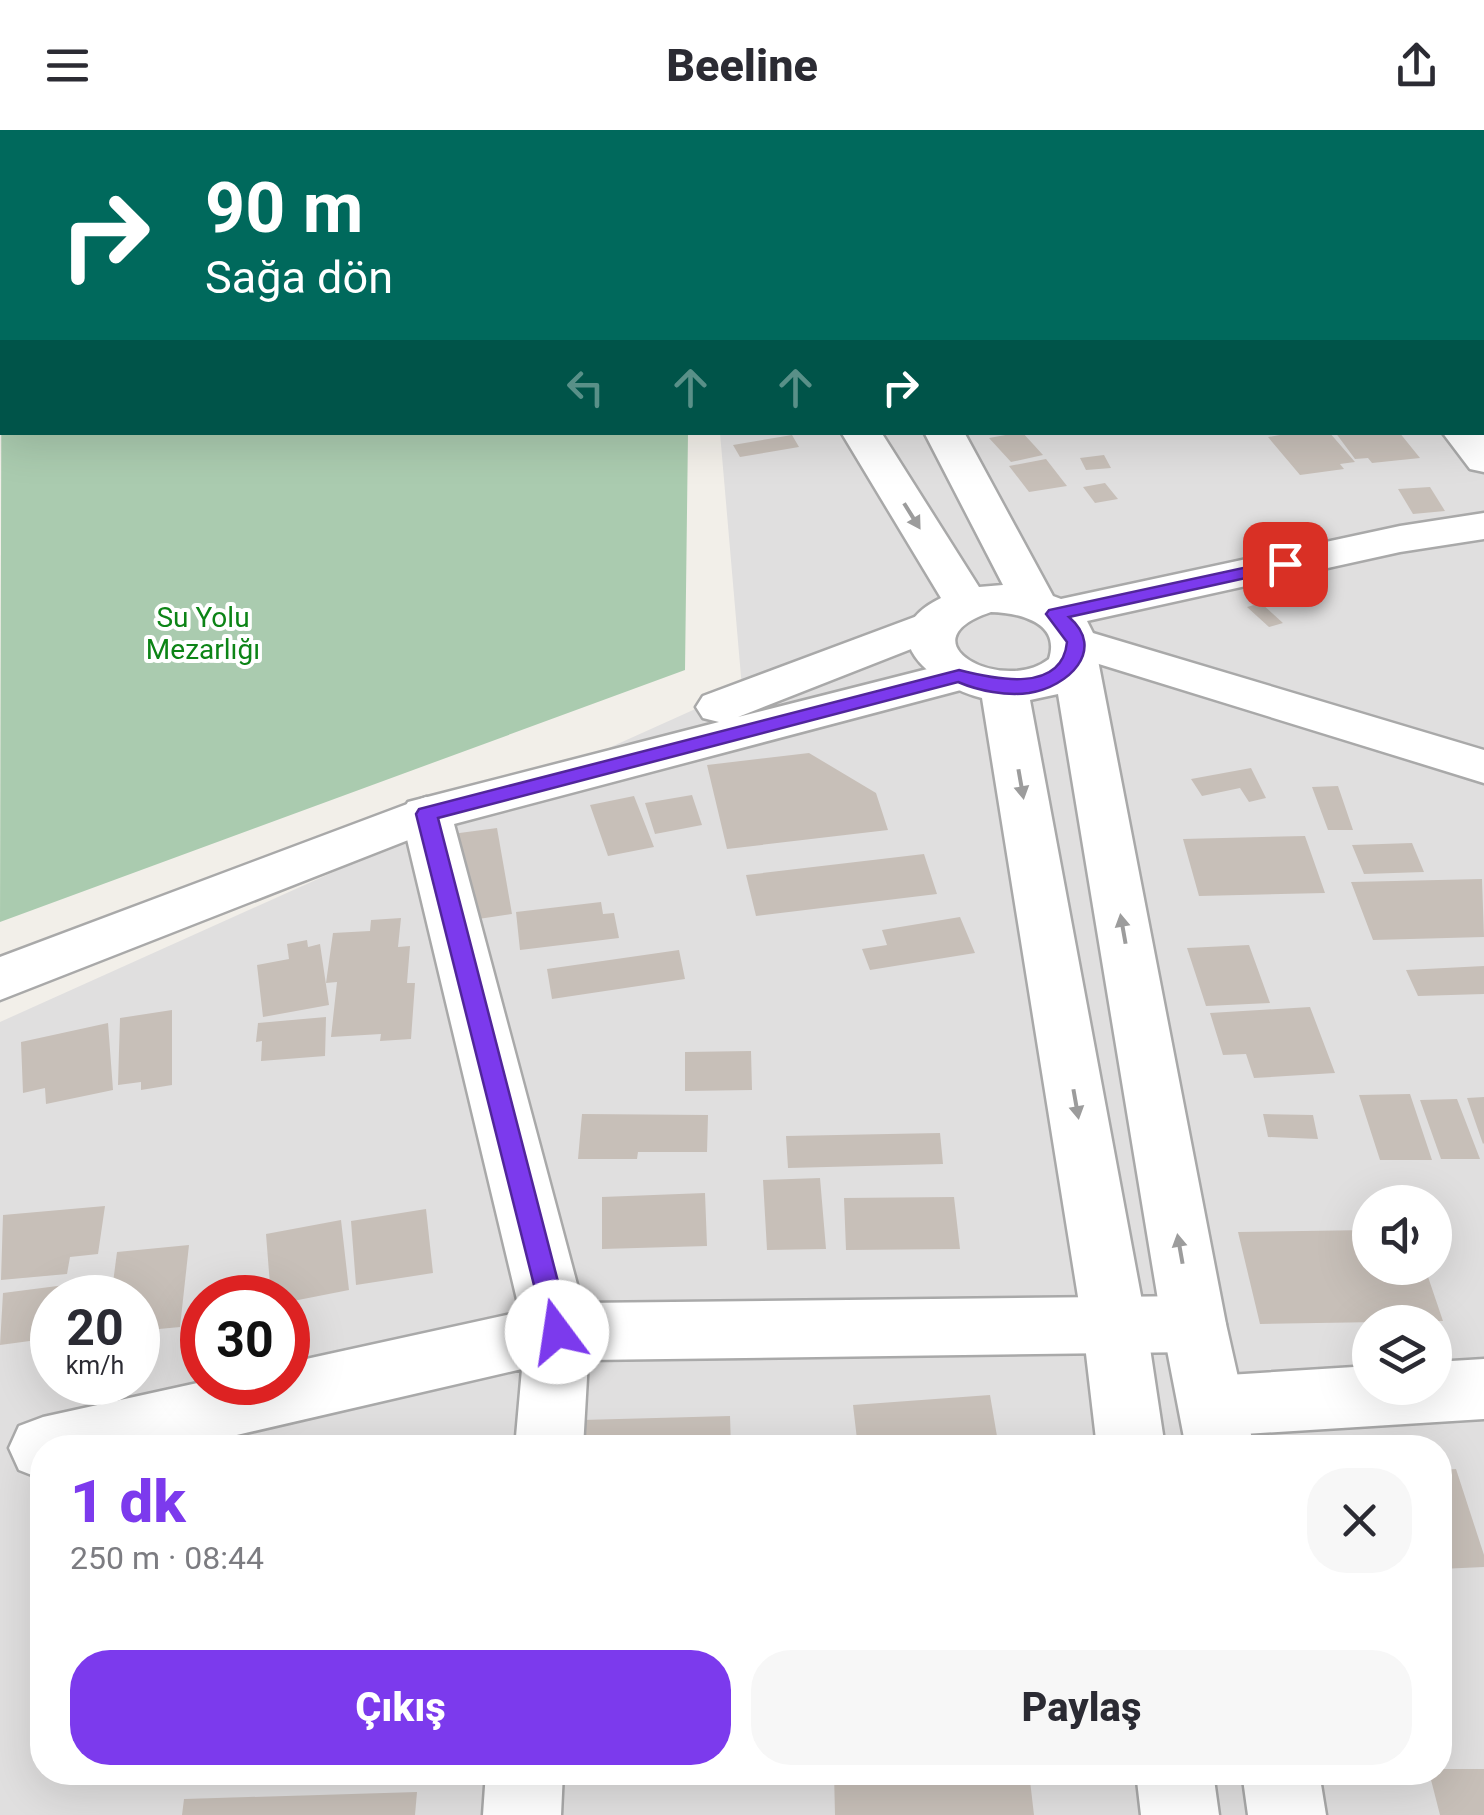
<!DOCTYPE html>
<html lang="tr">
<meta charset="utf-8">
<style>
body{margin:0;font-family:Roboto,sans-serif;background:#f7f7f7;color:#2b2b33;height:100vh;display:flex;flex-direction:column;font-size:38px;white-space:nowrap}
*{box-sizing:border-box;margin:0}
p{font-size:32px;color:#7c7c81}
.icon{flex:none;width:55px;height:55px;fill:none;stroke:currentColor;stroke-width:2;stroke-linecap:round;stroke-linejoin:round}
.map{position:relative;flex:1;overflow:hidden}
.sheet{position:absolute;left:30px;top:1305px;width:1422px;height:350px;display:flex;flex-direction:column;background:#fff;border-radius:40px;box-shadow:0 10px 40px #0002}
.sheet>*{flex:none}
.top-card{position:absolute;left:0px;top:0px;width:1485px;height:305px;box-shadow:0 10px 40px #0002;background:#00695c;color:#fff;overflow:hidden}
.controls{position:absolute;left:1352px;top:1055px;display:grid;gap:20px}
.controls a{display:grid;place-items:center;width:100px;height:100px;border-radius:50%;background:#fff;box-shadow:0 10px 40px #0002;font-size:50px}
.speed{position:absolute;left:30px;top:1145px;display:flex;gap:20px;font-size:50px;font-weight:700;text-align:center}
.speed>*{display:grid;place-content:center;width:130px;height:130px;border-radius:50%;background:#fff;box-shadow:0 10px 40px #0002;line-height:1}
.speed small{font-size:25px;font-weight:400}
.speed .limit{border:15px solid #d22;background:#fff;color:#111}
.pin{position:absolute;display:grid;place-items:center;width:85px;height:85px;color:#fff;margin:-42px;border-radius:20px;box-shadow:0 5px 15px #0006}
.me{position:absolute;width:110px;margin:-55px;rotate:346deg;stroke-linejoin:round;filter:drop-shadow(0 0 8px #0008)}
.turn{display:flex;align-items:center;gap:35px;height:210px;padding:0 40px;font-size:45px}
.turn .icon{width:130px;height:130px;stroke-width:2.5}
.turn b{display:block;font-size:70px;line-height:85px}
.lanes{display:flex;align-items:center;height:95px;padding:0 40px;background:#0003;justify-content:center;gap:50px;direction:ltr}
.lanes .off{opacity:.35}
.round{display:grid;place-items:center;flex:none;width:105px;height:105px;border-radius:40px;background:#f7f7f7}
.overview{display:flex;align-items:center;justify-content:space-between;height:170px;padding:0 40px}
h1{font-size:60px;font-weight:800;line-height:75px;color:#7c3aed}
.button{display:flex;gap:20px;margin-top:auto;padding:20px 40px}
.button a{flex:1;height:115px;border-radius:40px;background:#7c3aed;color:#fff;font-size:40px;font-weight:800;line-height:115px;text-align:center}
.button a+a{background:#f7f7f7;color:#2b2b33}
header{display:flex;justify-content:space-between;align-items:center;height:130px;padding:0 40px;background:#fff;font-size:45px;font-weight:800}
.map>svg:first-child{display:block}
.residential{fill:#e0dfdf;fill-rule:evenodd}
.cemetery{fill:#aacbaf}
.building{fill:#c7bfb8}
.lines{fill:none;stroke-linecap:round;stroke-linejoin:round}
.minor-casing{stroke:#a9a9a9;stroke-width:5}
.tertiary-casing{stroke:#a9a9a9;stroke-width:5}
.minor{fill:#fff;fill-rule:evenodd}
.tertiary{fill:#fff;fill-rule:evenodd}
.oneway{fill:#9c9c9c}
.route{fill:#7c3aed;stroke:#51269a;stroke-width:2.5}
.labels{text-anchor:middle;dominant-baseline:central;stroke-width:8;stroke-linejoin:round;paint-order:stroke}
.park-label{font-size:28px;fill:#0c8416;stroke:#fff}
</style>
<header><svg class="icon" aria-label="menu" viewBox="0 0 24 24"><path d="M4 6h16M4 12h16M4 18h16"/></svg>Beeline<svg class="icon" aria-label="share" viewBox="0 0 24 24"><path d="M12 15V3M7 8l5-5 5 5M5 13v7h14v-7"/></svg></header>
<div class="map">
<svg width="1484" height="1685" viewBox="0 0 1484 1685">
<rect width="100%" height="100%" fill="#f2efe9"/>
<!-- residential -->
<path class="residential" d="M669,0h815v1685h-1484v-793l742,-334 -22,-255 762,-1v-300zM1370,1072h65v66h-65zM52,1168h86v84h-86zM202,1168h86v84h-86zM1370,1192h65v66h-65zM42,1318h1398v324h-1398z"/>
<!-- cemetery -->
<path class="cemetery" d="M159,0h513l1,2h-526z
M2,33v269l686,1 -3,237 -685,252z"/>
<!-- building -->
<path class="building" d="M1022,302l21,23 -32,7 -22,-24z
M1297,302h32l26,30 -15,2 4,5 -44,6 -32,-38z
M1335,302h64l21,26 -48,5 -4,-5 -13,1z
M792,305l7,12 -59,10 -7,-12z
M1104,325l7,13 -25,2 -6,-12z
M1046,329l21,27 -38,6 -20,-26z
M1105,353l13,16 -23,4 -12,-16z
M1430,357l15,24 -32,3 -15,-25z
M1261,473l22,20 -14,4 -22,-20z
M809,623l67,40 12,37 -161,19 -20,-84z
M1251,638l15,30 -17,4 -9,-14 -38,8 -11,-17z
M1338,656l15,44h-25l-16,-43z
M692,665l10,30 -47,9 -10,-31z
M634,666l20,51 -46,9 -18,-51z
M497,698l15,86 -47,7 -13,-87z
M1305,706l20,57 -126,3 -16,-57z
M1412,713l12,29 -60,2 -12,-29z
M924,724l13,40 -181,22 -10,-41z
M1482,749l2,58 -111,3 -22,-58z
M601,772l2,12 11,-1 5,25 -99,12 -4,-38z
M960,787l15,36 -105,17 -8,-21 25,-4 -5,-15z
M401,788l-3,29 12,-1 -3,37h8l-4,56 -31,2 1,-7 -50,3 6,-55 -11,1 7,-50 37,-2 1,-11z
M307,810l1,7 12,-3 9,61 -66,12 -6,-52 32,-6 -2,-15z
M1249,815l21,58 -64,3 -19,-58z
M679,820l6,29 -133,20 -5,-30z
M1484,836v28l-66,2 -12,-26z
M1310,877l25,66 -81,5 -8,-24 -23,1 -13,-42z
M172,880v75l-31,5v-8l-23,3 2,-67z
M326,887l-1,39 -64,5 1,-20 -6,1 2,-19z
M108,893l5,67 -67,14 -1,-16 -22,5 -2,-51z
M751,921l1,39 -67,1v-39z
M1410,964l22,66h-52l-21,-65z
M1484,967v46l-1,1 -16,-46z
M1457,969l23,60h-39l-21,-59z
M582,984l126,1 -1,37h-69l-1,7h-59z
M1263,984l50,1 5,24 -50,-2z
M940,1003l3,31 -155,4 -2,-32z
M820,1048l6,71 -59,1 -4,-70z
M705,1063l2,53 -105,3v-52z
M954,1067l6,52 -114,1 -2,-52z
M105,1076l-7,48 -28,3 -3,17 -66,6 2,-65z
M426,1079l7,64 -77,12 -5,-64z
M341,1090l8,70 -61,12v-4h-17l-5,-64z
M1370,1100v38h55l18,53 -183,3 -22,-92z
M189,1115l-9,82 -42,4v-33h-27l6,-46z
M104,1150l-1,18h-51v40l-52,7 3,-52z
M990,1265l9,53h-141l-5,-43z
M730,1286l1,32h-150l1,-28z
M1456,1339l28,86v12l-44,2v-99z
M1440,1639h44v46h-44l-11,-43h11z
M834,1642h195l5,43h-199z
M417,1662l-2,23h-233l2,-16z"/>
<g class="lines">
<defs>
<path id="minor" d="M972,0h32l1,2h-32z
M1235,0h33l1,2h-32z
M1482,53h2v20h-2z
M1482,145h2v22h-2z
M1482,301l2,2v39l-14,-3 -28,-37z
M936,479l16,4 7,10 -7,10 -214,84 221,-56 17,5 6,10 -6,10 -522,138 128,479 612,-7 23,8 9,20 -9,20 -23,8 -606,8 -5,88h-68l7,-79 -341,79h-139v31l-23,-9 -10,-22 10,-22 24,-9 159,-35h86v-19l232,-51 -119,-498 7,-12 311,-80 -16,-4 -7,-11 7,-11z
M1076,498l408,122v33l-424,-131 -7,-10 7,-10z
M1484,1229v60l-272,17 -24,-9 -9,-21 9,-21 24,-9 158,-10v22h65v-26z
M486,1642h77l-2,43h-78z"/>
<path id="tertiary" d="M687,0h32l1,2h-32z
M744,0h32l1,2h-32z
M2,7v20l-2,1v-20z
M841,302h40l98,155 24,-2 -79,-153h40l89,164 8,3 339,-73 84,-13v26l-84,13 -313,69 10,20v14l129,669 28,124h-68l-24,-124 -104,-630 -28,6 117,628 18,120h-68l-14,-120 -101,-630c-49,-12 -115,-64 -41,-100zM991,482c28,1 70,10 58,47 -45,36 -148,-17 -58,-47z
M426,667l18,5 7,12 -7,12 -444,174v-43z
M1136,1642h77l6,43h-78z
M1242,1642h77l7,43h-78z"/>
</defs>
<!-- minor casing -->
<use href="#minor" class="minor-casing"/>
<!-- tertiary casing -->
<use href="#tertiary" class="tertiary-casing"/>
<!-- minor -->
<use href="#minor" class="minor"/>
<!-- tertiary -->
<use href="#tertiary" class="tertiary"/>
</g>
<!-- one-way arrows -->
<defs><path id="oneway-solid" d="M-6-.8H1V-3.2L6.5 0L1 3.2V.8H-6Z" transform="scale(2.5)"/></defs>
<g class="oneway">
<use href="#oneway-solid" transform="translate(912 386) rotate(58)"/>
<use href="#oneway-solid" transform="translate(1021 654) rotate(80)"/>
<use href="#oneway-solid" transform="translate(1123 799) rotate(-100)"/>
<use href="#oneway-solid" transform="translate(1076 974) rotate(80)"/>
<use href="#oneway-solid" transform="translate(1180 1119) rotate(-100)"/>
</g>
<!-- route -->
<path class="route" d="M1285,429l9,5 -3,4 -222,49c38,33 -1,70 -40,76 -23,3 -50,-2 -71,-11l-520,136 133,514 -4,9 -10,3 -9,-3 -132,-527 3,-5 540,-139c35,9 103,24 108,-28l-21,-28 3,-4z"/>
<g class="labels">
<!-- park labels -->
<g class="park-label">
<text x="203" y="487">Su Yolu<tspan x="203" dy="32">Mezarlığı</tspan></text>
</g>
</g>
</svg>
<div class="controls">
<a><svg class="icon" aria-label="sound" viewBox="0 0 24 24"><path d="M4 9h4l5-4v14l-5-4H4zM17 9q2 3 0 6"/></svg></a>
<a><svg class="icon" aria-label="layers" viewBox="0 0 24 24"><path d="M12 4l9 5-9 5-9-5zM3 14l9 5 9-5"/></svg></a>
</div>
<div class="speed"><div>20<small>km/h</small></div><div class="limit">30</div></div>
<div class="pin" style="left:1285px;top:434px;background:#d93025"><svg class="icon" aria-label="arrive" viewBox="0 0 24 24"><path d="M6 21V4h12l-3 4 3 4H6"/></svg></div>
<svg class="me" style="left:557px;top:1202px" viewBox="-20 -20 40 40"><circle r="19" fill="#fff"/><path d="M0-13L10 11 0 6-10 11z" fill="#7c3aed"/></svg>
<div class="top-card">
<div class="turn"><svg class="icon" aria-label="right" viewBox="0 0 24 24"><path d="M7 20v-9h11M14 6l5 5-5 5"/></svg><div><b>90 m</b>Sağa dön</div></div>
<div class="lanes"><svg class="icon off" aria-label="left" viewBox="0 0 24 24"><path d="M17 20v-9H6M10 6l-5 5 5 5"/></svg><svg class="icon off" aria-label="ahead" viewBox="0 0 24 24"><path d="M12 20V5M6 11l6-6 6 6"/></svg><svg class="icon off" aria-label="ahead" viewBox="0 0 24 24"><path d="M12 20V5M6 11l6-6 6 6"/></svg><svg class="icon" aria-label="right" viewBox="0 0 24 24"><path d="M7 20v-9h11M14 6l5 5-5 5"/></svg></div>
</div>
<section class="sheet">
<div class="overview"><div><h1>1 dk</h1><p>250 m · 08:44</p></div><a class="round"><svg class="icon" aria-label="close" viewBox="0 0 24 24"><path d="M6 6l12 12M18 6L6 18"/></svg></a></div>
<div class="button"><a>Çıkış</a><a>Paylaş</a></div>
</section>
</div>
